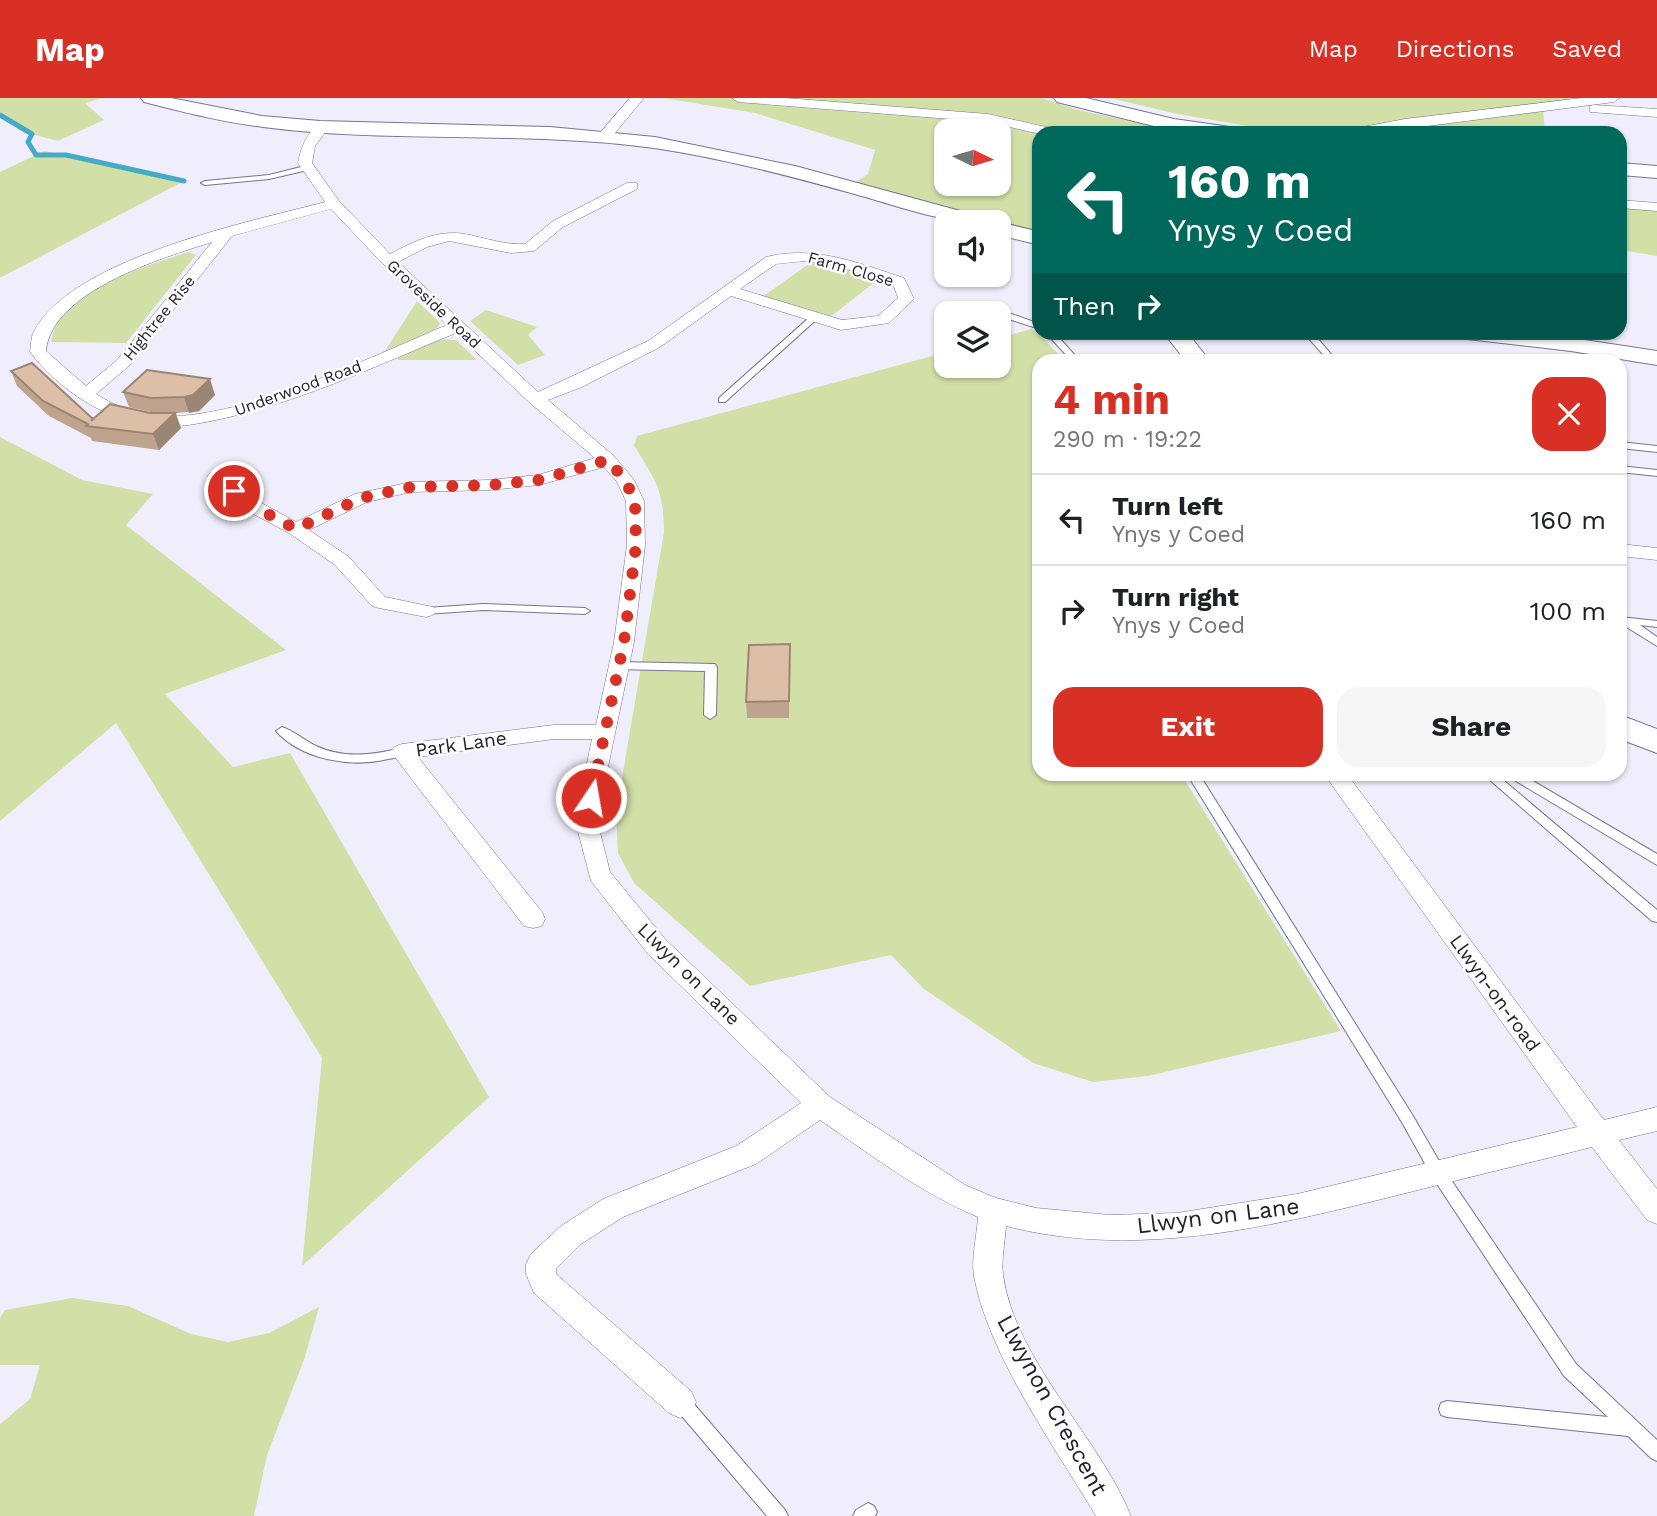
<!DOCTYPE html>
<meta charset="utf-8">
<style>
body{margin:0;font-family:"Work Sans",sans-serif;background:#f6f6f6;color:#202124;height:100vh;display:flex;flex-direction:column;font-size:26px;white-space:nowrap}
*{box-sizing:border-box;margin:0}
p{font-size:23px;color:#757577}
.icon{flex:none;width:38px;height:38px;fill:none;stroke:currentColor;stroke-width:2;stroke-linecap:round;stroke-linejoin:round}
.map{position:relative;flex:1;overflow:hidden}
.sheet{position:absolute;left:1032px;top:256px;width:595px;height:427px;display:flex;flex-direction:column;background:#fff;border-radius:21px;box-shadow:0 2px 5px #0004}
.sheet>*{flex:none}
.hud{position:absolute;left:1032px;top:28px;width:595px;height:214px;border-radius:21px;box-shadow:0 2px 5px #0004;background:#00695c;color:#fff;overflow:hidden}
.needle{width:46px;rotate:95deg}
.buttons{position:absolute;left:934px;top:21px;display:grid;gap:14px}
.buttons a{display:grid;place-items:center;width:77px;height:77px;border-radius:14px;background:#fff;box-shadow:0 2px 5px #0004;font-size:35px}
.pin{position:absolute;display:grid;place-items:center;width:60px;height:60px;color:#fff;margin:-30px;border:4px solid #fff;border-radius:50%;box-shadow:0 2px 7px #0007}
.me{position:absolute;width:77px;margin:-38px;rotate:12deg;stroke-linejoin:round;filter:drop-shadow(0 0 5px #0008)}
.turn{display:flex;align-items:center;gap:24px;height:147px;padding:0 21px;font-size:32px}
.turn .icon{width:91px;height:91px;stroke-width:2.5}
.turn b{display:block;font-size:49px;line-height:60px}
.then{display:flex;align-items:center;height:66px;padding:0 21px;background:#0003;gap:14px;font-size:26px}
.round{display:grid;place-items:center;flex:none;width:74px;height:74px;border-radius:21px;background:#f6f6f6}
.summary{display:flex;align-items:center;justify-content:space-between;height:119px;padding:0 21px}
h1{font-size:42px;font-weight:700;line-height:52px;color:#d93025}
.cta{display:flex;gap:14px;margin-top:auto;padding:14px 21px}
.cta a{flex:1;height:80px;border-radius:21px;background:#d93025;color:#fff;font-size:28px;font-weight:700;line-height:80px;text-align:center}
.cta a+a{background:#f6f6f6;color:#202124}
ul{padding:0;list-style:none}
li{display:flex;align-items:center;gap:21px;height:91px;padding:0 21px;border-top:2px solid #e0e0e0}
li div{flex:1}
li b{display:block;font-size:26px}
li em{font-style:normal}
header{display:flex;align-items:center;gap:42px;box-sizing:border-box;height:98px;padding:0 35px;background:#d93025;color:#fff}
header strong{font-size:33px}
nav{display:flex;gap:38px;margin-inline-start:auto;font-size:24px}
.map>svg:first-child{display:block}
.green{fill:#d2e0a8;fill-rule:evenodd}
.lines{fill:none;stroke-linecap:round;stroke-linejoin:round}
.stream{stroke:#44aac5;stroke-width:5}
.lane-casing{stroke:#787392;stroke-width:2}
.street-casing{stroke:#787392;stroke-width:1}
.secondary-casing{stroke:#787392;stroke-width:2}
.lane{fill:#fff;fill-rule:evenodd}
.street{fill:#fff;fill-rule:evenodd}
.secondary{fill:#fff;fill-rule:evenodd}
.wall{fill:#bea38f}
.shaded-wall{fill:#9b8574}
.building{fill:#ddbea6;stroke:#9b8574;stroke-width:2}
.route{stroke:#d93025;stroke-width:12;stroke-dasharray:0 21.6}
.labels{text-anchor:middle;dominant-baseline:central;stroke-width:5;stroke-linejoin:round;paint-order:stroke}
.far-street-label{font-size:16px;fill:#22202d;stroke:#fdfdfd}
.street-label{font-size:19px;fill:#22202d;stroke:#fdfdfd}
.near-street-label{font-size:23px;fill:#22202d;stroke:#fdfdfd}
</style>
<header>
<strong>Map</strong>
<nav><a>Map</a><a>Directions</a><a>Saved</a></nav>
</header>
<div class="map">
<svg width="1657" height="1418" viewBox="0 0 1657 1418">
<rect width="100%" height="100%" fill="#f0eefc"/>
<!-- green -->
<path class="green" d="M0,0h102l-17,5 19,17 -46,21 -38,-10 -16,-15 -4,-1z
M663,0h378l37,12 106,23h-144l-1,99 -183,-50 12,-8 7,-24 -120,-37zM947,33h52v53h-52z
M1110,0h458l12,7 -37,4 2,24h-256l-112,-19z
M44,53l140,30 -184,97v-106z
M1620,102l37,3v53l-36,-6z
M188,154l8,3 -70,88 -75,-1c8,-52 94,-75 137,-90z
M816,161l64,19 -51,40 -67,-21z
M417,203l23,22 -4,7 -51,21z
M486,212l51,17 -9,8 17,20 -27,10 -48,-44z
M1031,231l10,7 23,24h-24v414h141l160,257 -193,45 -55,6 -60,-19 -109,-74 -33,-34 -141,31 -116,-103 -16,-30 -2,-40 48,-281c-1,-46 -8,-49 -30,-87l3,-9 310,-84v14h52v-28z
M438,241l18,1 21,20h-79v-4z
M0,339l82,43 71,14 -27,31 160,125 -121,44 68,73 57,-14 199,344 -187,169 20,-208 -206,-335 -116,98z
M72,1200l56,8 63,28 37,8 41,-9 50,-26 -14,50 -38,98 -13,61h-254v-92l30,-25 10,-34h-40v-47l5,-8z"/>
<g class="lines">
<!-- stream -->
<path class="stream" d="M0,17l32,19 -4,8 8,13h30l118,26"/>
<defs>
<path id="lane" d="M309,67l4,2 -1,2 -43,10 -64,6 -4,-2 4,-2 64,-6z
M1000,212l40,14v5l-41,-13v-3h-3z
M811,218l7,2 -93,84h-6v-4z
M1045,234h9l25,28h-8z
M1303,234h9l24,28h-8z
M1620,344l37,4v6l-37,-4z
M1620,368l37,4v6l-37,-4z
M483,506l102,4 5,3 -5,3 -102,-4 -57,4 -5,-3 5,-3z
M1620,519l37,4v6l-17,-2 17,12v9l-37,-23z
M619,564l96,2 2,3 -1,48 -6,4 -6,-4 1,-44 -90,-2 -2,-3z
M282,629c12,4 22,13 34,19 28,13 56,9 86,2l6,4c-5,5 -12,6 -20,7 -36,9 -86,1 -112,-28z
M1187,676h12l214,342 30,52 133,196 81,76v21l-6,-3 -23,-22 -181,-19 -6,-2 -2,-6 2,-6 6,-2 161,16 -44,-41 -131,-198 -30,-54z
M1483,676h13l161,136v12l-5,-1z
M1507,676h14l136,80v11l-148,-88z
M681,1296l6,2 98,114 3,6h-21l-92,-108 -2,-6 2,-6z
M868,1405l6,3 3,6 -2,4h-22l3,-6z"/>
<path id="street" d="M630,0h14l-34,41h-10v-6z
M732,0h53l203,16 71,16 2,3 -21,1 -52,-12 -250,-20z
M1582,0h38l-6,4 -241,31h-28l7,-4 53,-10z
M1594,7l63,4v8l-67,-5v-6z
M323,25l6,4 -14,19 -3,17 27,38 51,53c25,-13 50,-26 80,-19 18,4 36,10 55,9l28,-23 74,-38h10v6l-74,38 -29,24 -23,2 -62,-12 -22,6 -29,15 140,130 110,-51 118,-84c49,-12 92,6 138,21l10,21 -25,24 -48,7 -110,-34 -71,51 -78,40 -34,13 66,56 20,24 10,21 1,44 -11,97 -37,178 13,52 56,68 164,157 135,88 31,13 40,10 74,7 67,-2 120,-19 280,-67 -253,-353h23l257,346 53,-13v24l-38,9 38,49v35l-10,-4 -55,-73c-68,17 -135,33 -202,50 -125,31 -256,62 -384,29 -1,16 -5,34 -3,49 12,85 96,162 128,241h-35c-41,-69 -108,-161 -122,-240 -3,-18 3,-41 4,-59 -57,-24 -107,-62 -158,-97l-64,44 -133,53 -42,27 -25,25v5l135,117 5,11 -5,11 -11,5 -11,-5 -135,-120 -8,-19v-10l5,-10 30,-28 42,-27 133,-53 65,-43 -153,-149 -57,-73 -16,-61 17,-81h-38l-136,18 124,155 3,7 -3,7 -9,2 -9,-2 -133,-174 3,-5 8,-3 152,-19h42l18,-83 13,-97 -1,-44 -9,-19 -13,-15 -65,18 -49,5 -79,2 -44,10 -58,28 40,27 36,40 48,10 3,4 -3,4 -7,2 -47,-9 -7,-2 -37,-41 -46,-32 -45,-24 -37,-32 3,-4h12l36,28 38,21 59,-28 56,-12 79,-2 48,-5 57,-17 -65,-55 -74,-70c-76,31 -151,67 -231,85 -22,5 -47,10 -69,8 -49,-4 -97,-36 -126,-74 1,-7 1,-15 4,-21 39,-73 215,-109 291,-129l-27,-39c3,-16 9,-33 25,-40zM331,111l52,55 64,61c-77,32 -208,97 -291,91 -22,-2 -41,-10 -60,-22l33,-28 103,-130zM212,144l-95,118 -31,26 -40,-35c6,-60 116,-93 166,-109zM805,163l29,4 59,19 5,14 -20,18 -36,4 -102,-31 36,-25z
M1620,102l37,3v8l-37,-3z
M1620,446l37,4v12l-37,-4z"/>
<path id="secondary" d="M141,0h30l91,18 58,5 230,6 105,10 140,29 191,52 3,4c-47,2 -93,-17 -138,-29 -65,-18 -130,-35 -197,-45 -130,-18 -261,-4 -391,-21 -41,-5 -80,-15 -119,-25z
M1054,0h32l88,21 56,8 10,6 -66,-2 -117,-29z
M1620,65l37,3v12l-37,-3z
M997,124h2l41,10v13l-41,-10v-13z
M1163,234h24l22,28h-24z
M1456,234h76l125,19v14l-86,-14 -104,-12 -8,-2z
M1620,617l37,14v24l-37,-14z"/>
</defs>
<!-- lane casing -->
<use href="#lane" class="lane-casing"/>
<!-- street casing -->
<use href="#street" class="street-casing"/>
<!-- secondary casing -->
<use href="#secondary" class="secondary-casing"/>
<!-- lane -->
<use href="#lane" class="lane"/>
<!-- street -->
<use href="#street" class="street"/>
<!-- secondary -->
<use href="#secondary" class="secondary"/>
</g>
<!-- wall -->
<path class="wall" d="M11,273l82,49 62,-7 -26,-6 -6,-15 92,3 -16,16 -23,2 5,15 -22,22 -67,-9 -1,-3 -42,-22 -32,-30z
M790,563l-1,57h-42l-1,-16z"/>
<!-- shaded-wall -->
<path class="shaded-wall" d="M210,281l5,16 -16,16 -10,2 -5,-16z
M175,315l6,15 -22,22 -6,-16z"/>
<!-- building -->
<path class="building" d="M32,265l61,56 -2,2 19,-17 40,9h25l-22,21 -67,-8 2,-2 -45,-23 -32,-30z
M147,272l63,9 -17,16 -9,2 -33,1 -28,-6z
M790,546l-1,57 -43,1 3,-57z"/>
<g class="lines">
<!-- route -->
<path class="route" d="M234,393l17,14 45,24 65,-31 50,-11 79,-2 49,-5 69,-20 17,20 10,21 1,44 -12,97 -33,156"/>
</g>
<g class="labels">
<!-- far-street labels -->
<g class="far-street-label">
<text transform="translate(851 171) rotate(16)">Farm Close</text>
<text transform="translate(434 206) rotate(43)">Groveside Road</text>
<text transform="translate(159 220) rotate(-51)">Hightree Rise</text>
<text transform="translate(298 290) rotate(-20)">Underwood Road</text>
</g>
<!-- street labels -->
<g class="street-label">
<text transform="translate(461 646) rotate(-8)">Park Lane</text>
<text transform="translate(689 876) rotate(45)">Llwyn on Lane</text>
<text transform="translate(1495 895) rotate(54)">Llwyn-on-road</text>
</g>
<!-- near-street labels -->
<g class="near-street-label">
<text transform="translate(1218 1118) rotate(-7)">Llwyn on Lane</text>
<text transform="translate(1052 1307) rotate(61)">Llwynon Crescent</text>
</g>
</g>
</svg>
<div class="buttons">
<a><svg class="needle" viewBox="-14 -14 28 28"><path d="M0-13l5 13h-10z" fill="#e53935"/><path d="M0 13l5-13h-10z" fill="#757577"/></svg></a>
<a><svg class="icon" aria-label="sound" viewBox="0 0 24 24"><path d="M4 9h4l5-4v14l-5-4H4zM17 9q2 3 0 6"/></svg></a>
<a><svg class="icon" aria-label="layers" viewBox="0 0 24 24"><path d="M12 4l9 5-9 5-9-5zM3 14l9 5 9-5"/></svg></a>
</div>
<div class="pin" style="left:234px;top:393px;background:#d93025"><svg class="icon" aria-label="arrive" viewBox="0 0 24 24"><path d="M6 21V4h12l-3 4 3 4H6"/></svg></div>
<svg class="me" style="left:591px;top:700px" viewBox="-20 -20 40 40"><circle r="17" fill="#d93025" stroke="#fff" stroke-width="3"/><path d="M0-11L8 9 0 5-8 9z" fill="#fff"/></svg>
<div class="hud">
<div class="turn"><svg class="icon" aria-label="left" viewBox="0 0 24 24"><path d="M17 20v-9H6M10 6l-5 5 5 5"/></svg><div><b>160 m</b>Ynys y Coed</div></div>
<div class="then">Then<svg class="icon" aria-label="right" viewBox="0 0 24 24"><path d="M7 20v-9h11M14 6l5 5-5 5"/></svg></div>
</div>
<section class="sheet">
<div class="summary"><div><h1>4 min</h1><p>290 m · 19:22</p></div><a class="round" style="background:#d93025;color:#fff"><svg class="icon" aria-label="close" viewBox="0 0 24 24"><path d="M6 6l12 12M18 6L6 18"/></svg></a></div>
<ul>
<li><svg class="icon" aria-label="left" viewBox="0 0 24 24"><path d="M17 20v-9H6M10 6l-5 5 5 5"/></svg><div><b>Turn left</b><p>Ynys y Coed</p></div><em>160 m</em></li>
<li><svg class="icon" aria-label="right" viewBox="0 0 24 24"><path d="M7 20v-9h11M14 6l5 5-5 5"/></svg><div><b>Turn right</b><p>Ynys y Coed</p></div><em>100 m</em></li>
</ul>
<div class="cta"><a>Exit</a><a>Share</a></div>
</section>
</div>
